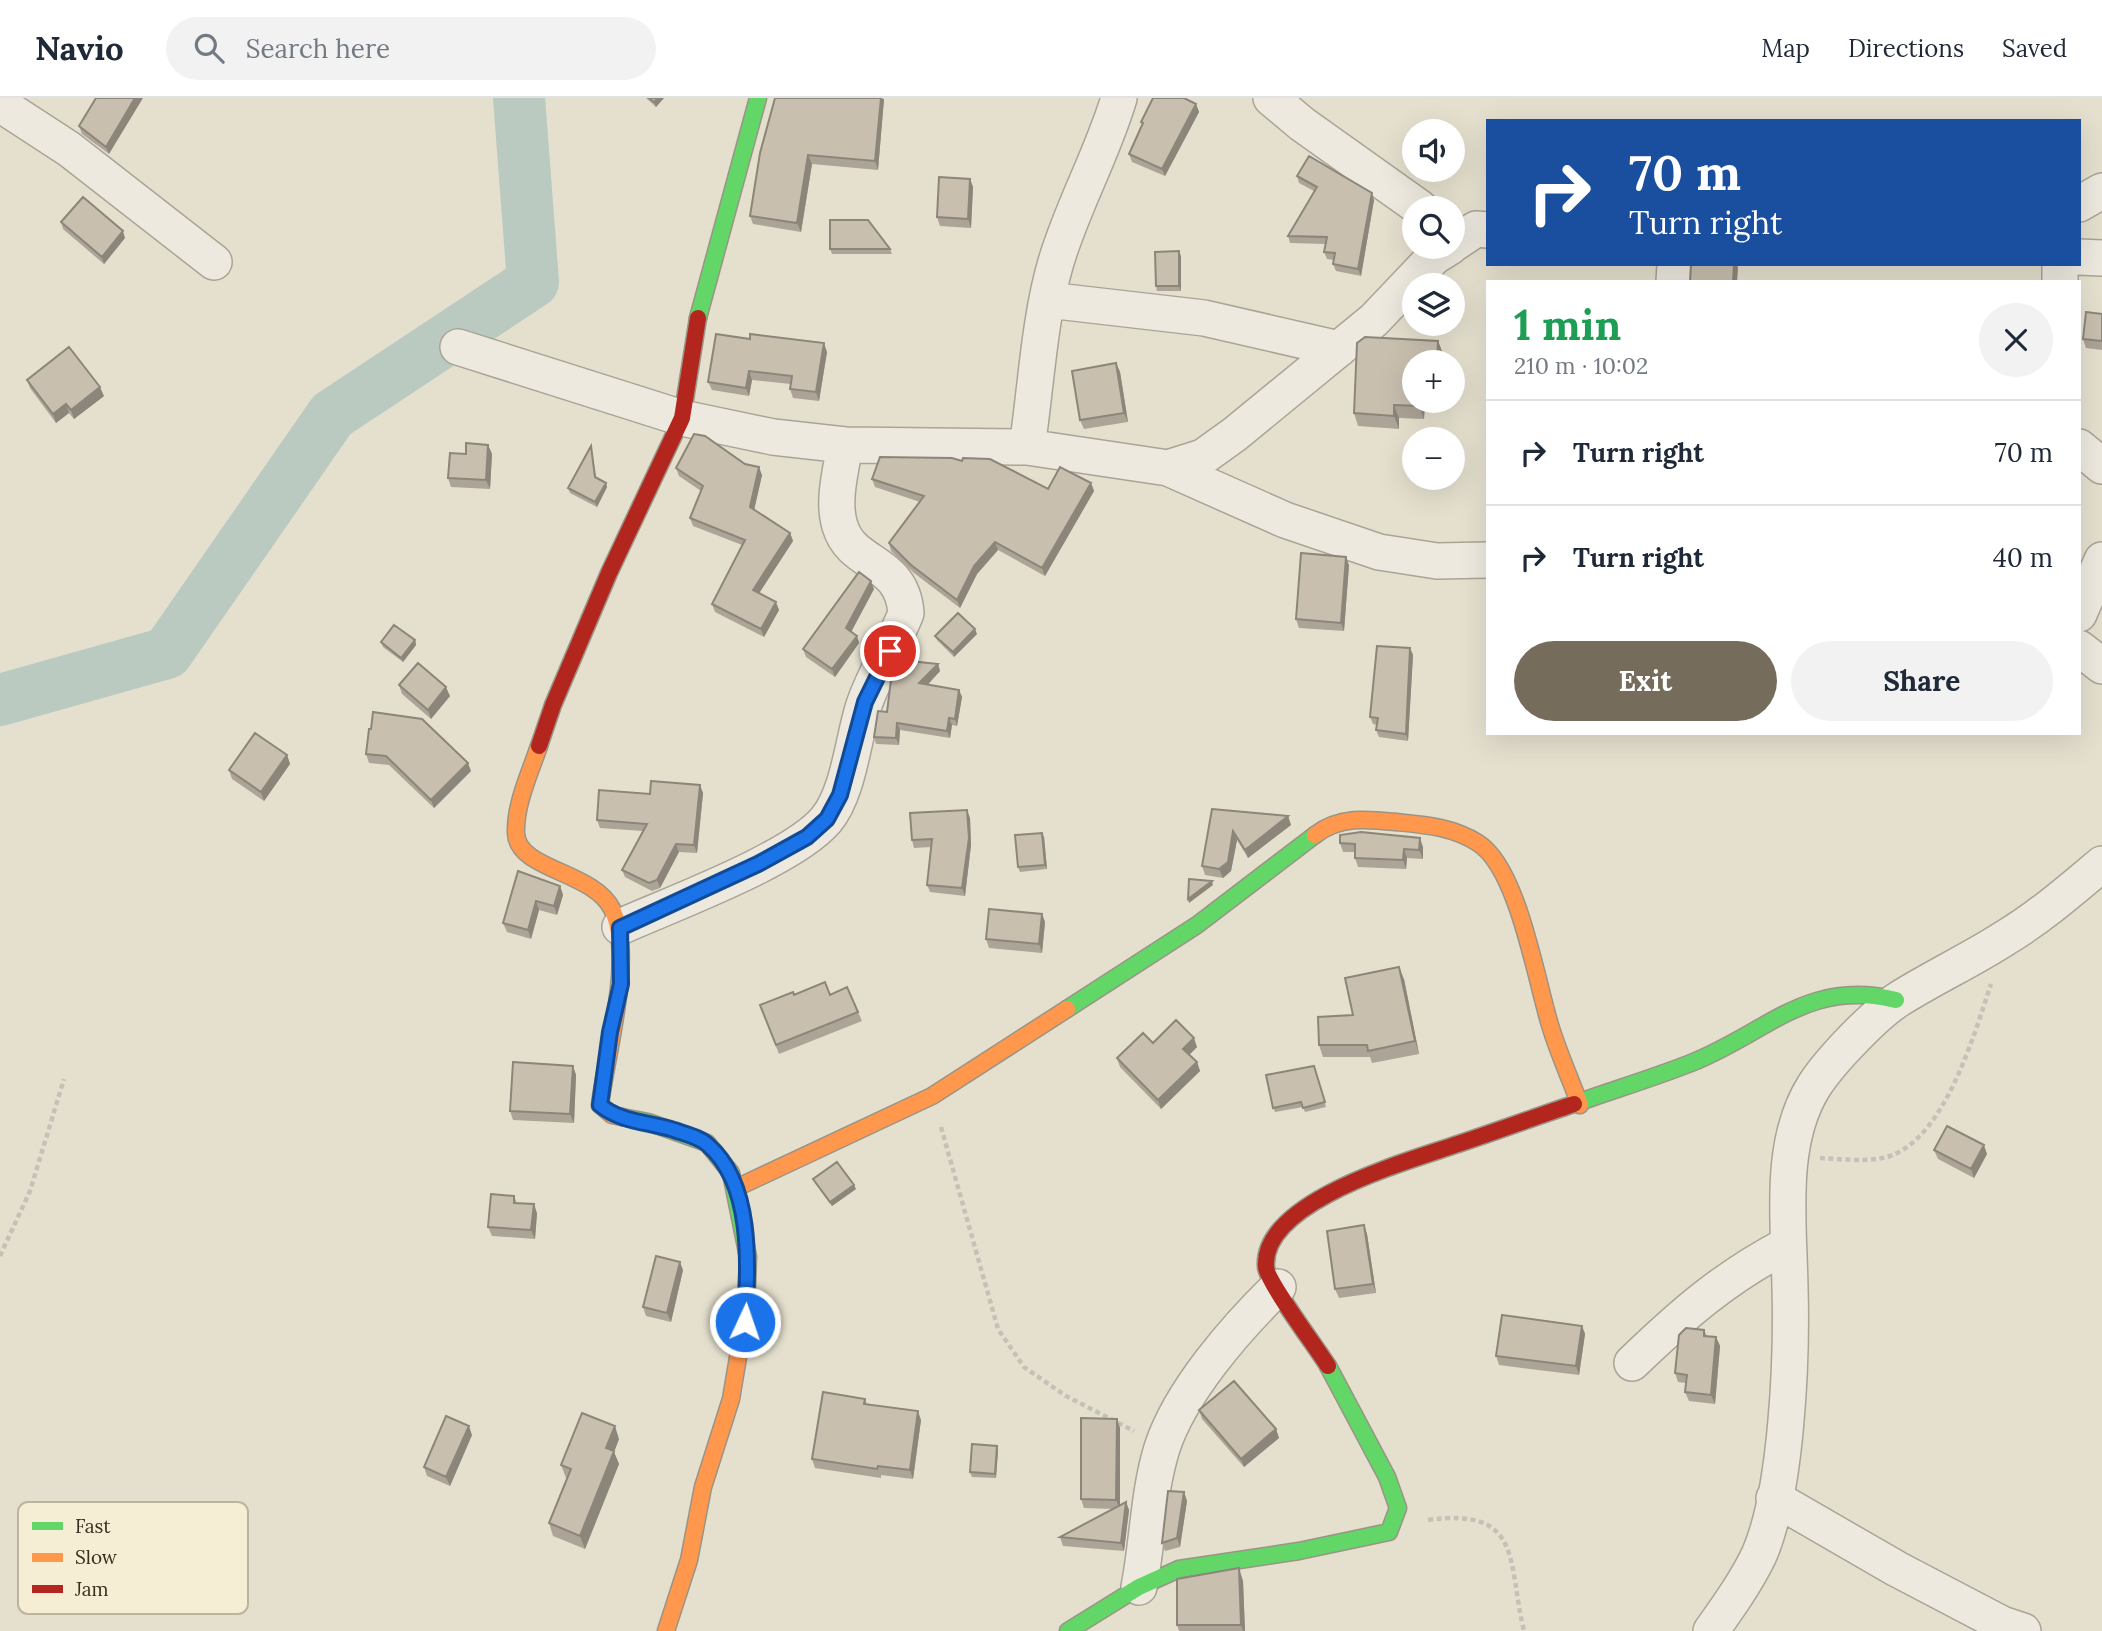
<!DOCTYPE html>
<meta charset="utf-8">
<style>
body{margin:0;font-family:Lora,serif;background:#f2f2f3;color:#1f2937;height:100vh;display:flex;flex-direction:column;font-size:26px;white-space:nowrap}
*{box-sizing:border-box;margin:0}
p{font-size:23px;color:#747a83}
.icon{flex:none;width:38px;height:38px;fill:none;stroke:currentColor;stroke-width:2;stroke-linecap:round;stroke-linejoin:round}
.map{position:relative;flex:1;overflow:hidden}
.panel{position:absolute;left:1486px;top:182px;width:595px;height:455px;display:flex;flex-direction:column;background:#fff;border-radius:0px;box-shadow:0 7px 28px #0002}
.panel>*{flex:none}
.banner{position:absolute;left:1486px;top:21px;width:595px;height:147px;border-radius:0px;box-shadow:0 7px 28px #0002;background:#1a4fa0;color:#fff;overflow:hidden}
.fabs{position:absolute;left:1402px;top:21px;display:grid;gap:14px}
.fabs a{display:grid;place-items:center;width:63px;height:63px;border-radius:50%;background:#fff;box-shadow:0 7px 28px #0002;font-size:35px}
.pin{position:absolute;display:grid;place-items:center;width:60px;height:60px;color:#fff;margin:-30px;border:4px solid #fff;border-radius:50%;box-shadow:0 2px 7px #0007}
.me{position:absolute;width:77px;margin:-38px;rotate:3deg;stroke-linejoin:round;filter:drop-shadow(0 0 5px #0008)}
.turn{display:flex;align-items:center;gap:24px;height:147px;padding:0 28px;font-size:32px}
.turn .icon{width:91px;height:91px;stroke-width:2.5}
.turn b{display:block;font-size:49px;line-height:60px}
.round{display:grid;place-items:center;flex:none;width:74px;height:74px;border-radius:37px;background:#f2f2f3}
.head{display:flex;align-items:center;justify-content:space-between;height:119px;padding:0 28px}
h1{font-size:42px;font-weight:700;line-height:52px;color:#1e9e55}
.action{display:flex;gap:14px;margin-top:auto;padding:14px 28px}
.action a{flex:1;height:80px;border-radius:42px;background:#756c5c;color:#fff;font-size:28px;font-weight:700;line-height:80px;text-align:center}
.action a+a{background:#f2f2f3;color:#1f2937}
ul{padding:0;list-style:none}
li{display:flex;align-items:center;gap:21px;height:105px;padding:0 28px;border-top:2px solid #e0e1e3}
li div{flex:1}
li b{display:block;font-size:26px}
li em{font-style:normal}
header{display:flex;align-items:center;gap:42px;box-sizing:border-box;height:98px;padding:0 35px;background:#fff;border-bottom:2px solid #e0e1e3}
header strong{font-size:33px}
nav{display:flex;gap:38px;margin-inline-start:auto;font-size:24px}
.search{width:490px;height:63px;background:#f2f2f3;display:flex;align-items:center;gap:18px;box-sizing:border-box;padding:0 24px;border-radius:38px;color:#747a83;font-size:26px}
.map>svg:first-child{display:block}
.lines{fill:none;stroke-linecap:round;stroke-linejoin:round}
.river{stroke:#bacac1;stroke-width:52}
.street-casing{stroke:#aaa497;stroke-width:38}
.fast-casing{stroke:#9a9487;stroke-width:19}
.slow-casing{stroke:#9a9487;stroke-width:19}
.jam-casing{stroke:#9a9487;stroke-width:19}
.path{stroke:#c5c1b6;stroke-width:4.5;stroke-dasharray:5 3.5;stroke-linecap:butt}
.street{stroke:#ede9df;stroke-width:35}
.fast{stroke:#63d668;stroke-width:16}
.slow{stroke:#ff974d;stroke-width:16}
.jam{stroke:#b3261e;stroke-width:16}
.wall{fill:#aca496}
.shaded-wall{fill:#8c867a}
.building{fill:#c8bfaf;stroke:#8c867a;stroke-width:2}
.route-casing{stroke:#114b97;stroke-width:18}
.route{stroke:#1a73e8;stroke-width:12}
.key{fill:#f5eed5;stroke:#bdb49e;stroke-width:2}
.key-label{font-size:19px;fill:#392e1f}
</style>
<header>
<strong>Navio</strong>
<div class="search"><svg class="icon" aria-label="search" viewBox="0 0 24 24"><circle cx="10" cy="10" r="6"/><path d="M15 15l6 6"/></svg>Search here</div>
<nav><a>Map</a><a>Directions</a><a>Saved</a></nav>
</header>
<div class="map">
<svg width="2102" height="1533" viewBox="0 0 2102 1533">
<rect width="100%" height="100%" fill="#e5e0ce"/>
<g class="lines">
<!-- river -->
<path class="river" d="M0,602l167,-47 165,-238 201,-133 -14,-184"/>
<defs>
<path id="street" d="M1271,0l31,26 118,84
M0,6l69,45 145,113
M2079,106l23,-13
M1452,147l24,-16 12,1
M2079,159l23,1
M2060,166v18
M1674,184l1,-18
M1048,202l156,18 135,31
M458,249l224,71 91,19 72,8 182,2 141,21 35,-11 32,-23 139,-114 60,-63 16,-10
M1027,349c9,-59 12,-128 29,-185 17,-57 46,-107 63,-164
M2079,349l23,19
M1168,370l117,52 94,32 58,9 51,-1
M2079,516l23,-54
M2079,550l23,18
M620,829c51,-23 172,-67 206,-107 23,-27 27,-82 38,-115 11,-32 30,-61 42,-92 -4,-54 -54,-46 -66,-87 -8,-25 1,-56 5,-81
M1632,1265c51,-49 92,-85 155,-118
M1774,1400l123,71 105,55 21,7
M1139,1489c9,-46 9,-94 23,-139 18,-56 74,-120 116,-161
M1711,1533c17,-24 35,-49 48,-76 28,-64 33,-197 31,-267 -1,-66 -12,-145 24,-202 16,-25 61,-72 85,-87 35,-22 72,-39 106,-61 35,-21 66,-48 97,-74"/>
<path id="fast" d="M698,220l60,-220
M1067,911l130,-84 118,-90
M1574,1006c39,-14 79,-26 117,-41 76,-30 117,-85 205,-63
M622,1019l26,5 59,21 24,30 17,84 -2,53
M1068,1533l71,-44 40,-18 120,-18 90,-19 9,-24 -11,-31 -59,-111"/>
<path id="slow" d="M539,648c-9,27 -24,58 -23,87 1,37 77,38 96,76 23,47 -6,145 -12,196l12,10 10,2
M1315,737c24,-19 52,-16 81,-13 30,3 57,5 82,21 40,25 58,137 72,182 8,27 20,53 30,80
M736,1090l196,-92 135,-87
M666,1533l23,-71 14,-73 28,-88 15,-89"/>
<path id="jam" d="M539,648l14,-41 56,-132 73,-155 16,-100
M1328,1268c-11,-18 -61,-84 -62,-99 -5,-66 143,-106 192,-123 39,-13 77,-27 116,-40"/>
</defs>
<!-- street casing -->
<use href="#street" class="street-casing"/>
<!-- fast casing -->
<use href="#fast" class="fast-casing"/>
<!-- slow casing -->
<use href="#slow" class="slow-casing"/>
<!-- jam casing -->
<use href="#jam" class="jam-casing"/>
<!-- path -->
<path class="path" d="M941,1029l57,202 26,38 42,29 68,35
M1820,1060c22,1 49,5 70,-2 55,-19 84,-121 101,-172
M0,1158l30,-65 34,-112
M1428,1422c96,-13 79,42 96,111"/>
<!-- street -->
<use href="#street" class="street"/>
<!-- fast -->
<use href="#fast" class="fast"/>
<!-- slow -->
<use href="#slow" class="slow"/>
<!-- jam -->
<use href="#jam" class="jam"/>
</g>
<!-- wall -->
<path class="wall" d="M96,0l13,56 -27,-20 -3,-8z
M646,0h18l-8,9z
M775,0l109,1 -6,71 -66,-6 -11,68 -48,-8 -3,-8z
M1196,6l3,8 -34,64 -33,-14 -3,-8 13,-28 -1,-4z
M1297,78l77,24 -13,76 -25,-5 -3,-7 1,-4 -7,-1 -3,-7 2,-8 -36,-1 -2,-7 26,-45 -15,-8z
M970,81l3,8 -2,41 -31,-2 -3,-9z
M61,124l64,16 -21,26 -41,-35z
M830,151h60l2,5h-60z
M1181,158v35h-24l-1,-5z
M2102,216v36l-16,-2 -3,-9z
M1438,243l5,13 -29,8 11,39 -1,18 -25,-1v11l-41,-3 -4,-13z
M827,254l-8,49 -26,-3 -3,-9 1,-5 -39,-4 -3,16 -37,-6 -4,-8z
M1116,265l4,9 8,50 -44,7 -4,-9z
M27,282l77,16 -30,23 -5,-6 -13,10 -26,-35z
M488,347l4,9 -2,35 -39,-2 -3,-9 18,-24z
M592,353l4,26 10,6 1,4 -10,20 -27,-14 -2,-5z
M676,370l86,7 -8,35 36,23 3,8 -34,52 20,17 -15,27 -49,-25 -3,-8 30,-59 -49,-19 -3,-8 11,-27 -22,-15z
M872,381l176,10 43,-6 3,8 -49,85 -47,-26 -21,24 -17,34 -46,-35 -23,-22 -2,-8 31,-41 -45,-15z
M1349,467l-5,66 -45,-3 -3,-9z
M874,491l-23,43 6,4 2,7 -24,34 -29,-20 -3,-8z
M977,536l-23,23 -17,-17 -2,-4z
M415,542l1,5 -13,17 -20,-15 -2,-5z
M1410,550l3,7 -5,86 -29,-4 -3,-7 1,-5 -4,-1 -3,-7z
M938,566l2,7 -13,14 32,5 3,7 -5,29 -5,-1 -2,13 -50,-8 -1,15 -23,-1 -2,-7 13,-25z
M399,587l51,11 -19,23 -29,-25z
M369,631l102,42 -37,37 -45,-43 -20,-2 -3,-9z
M287,657l3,9 -26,37 -32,-22 -3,-9z
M703,695l-6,60 -18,-1 -19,36 -8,3 -27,-14 -3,-7 21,-39 -43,-3 -3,-8 53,-26z
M1212,711l76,7 3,9 -43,33 -11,-18 -6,31 -8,7 -18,-3 -3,-9z
M970,720l1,27 -6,51 -35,-4 -3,-7 4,-38 -17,1 -2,-8z
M1044,739l3,32 -27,3 -2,-5z
M1340,745l83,4v12l-16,-1 -1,11 -48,-2 -3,-9v-6h-12z
M560,788l3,9 -6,20 -18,-5 -8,29 -24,-7 -4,-9z
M1042,816l3,8 -3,31 -53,-5 -3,-9z
M1404,881l15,75 -47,9 -2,-6h-47l-4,-12 34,-30z
M830,897l28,17 4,9 -83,33 -19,-49z
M1153,945l44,4 -8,8 8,7 3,9 -39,38 -41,-42 -3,-9z
M573,968l3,9 -2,48 -61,-3 -3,-9z
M1314,968l12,41 -21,5 -2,-5 -28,5 -2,-4z
M1934,1052l53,4 -13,24 -36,-19z
M813,1081l43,10 -24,17 -17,-23z
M514,1098l3,7 20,10 -2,26 -43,-3 -4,-9z
M1364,1127l3,9 9,59 -37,5 -4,-9z
M683,1172l-12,52 -25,-6 -3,-9z
M1582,1228l3,8 -6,41 -80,-10 -3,-9z
M1704,1232l3,6 9,1 4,9 -5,58 -26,-3 -4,-9 1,-9 -8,-1 -3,-9z
M865,1301l2,5 54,16 -8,59 -32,-4v3l-66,-10 -3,-9z
M1199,1312l77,19 3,9 -35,29 -42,-48z
M1117,1321l3,9v78l6,-4 3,8 -5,41 -61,-5 -3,-9 54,-28 -30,-1 -3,-9z
M472,1337l-22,51 -23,-10 -3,-9z
M619,1341l-5,13 5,12 -34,85 -32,-13 -4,-13 18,-45h-1l-5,-13z
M998,1352l-2,28 -24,-1 -2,-5z
M1184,1394l3,9 -7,46 -15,4 -3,-8z
M1243,1483l2,50h-66l-2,-6z"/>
<!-- shaded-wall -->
<path class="shaded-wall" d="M135,0h8l-34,56 -3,-7z
M658,0h6l-8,9 -2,-5z
M881,0l3,1 -6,71 -3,-9z
M1196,6l3,8 -34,64 -3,-7z
M808,57l4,9 -11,68 -4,-9z
M970,81l3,8 -2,41 -3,-9z
M1372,95l2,7 -13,76 -3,-7z
M123,133l2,7 -21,26 -2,-7z
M1179,153l2,5v35l-2,-5z
M1734,166h3l1,4 -1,14h-4z
M1438,243l5,13 -1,8h-5z
M824,245l3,9 -8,49 -3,-9z
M1116,265l4,9 8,50 -4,-9z
M749,273l3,9 -3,16 -3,-8z
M100,289l4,9 -30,23 -3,-9z
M1419,303h6l-1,18 -5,-13z
M66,306l3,9 -13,10 -3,-9z
M1394,307l5,13v11l-5,-13z
M488,347l4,9 -2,35 -4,-9z
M759,369l3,8 -9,40 -3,-8z
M606,385l1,4 -10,20 -2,-5z
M1091,385l3,8 -49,85 -3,-8z
M790,435l3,8 -37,57 -3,-8z
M995,444l3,8 -21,24 -17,34 -3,-8 17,-34z
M1346,459l3,8 -5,66 -3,-8z
M871,483l3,8 -25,47 -3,-8z
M776,504l3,8 -15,27 -3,-8z
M975,531l2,5 -23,23 -1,-5z
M857,538l2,7 -24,34 -3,-8z
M415,542l1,5 -13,17 -2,-4z
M1410,550l3,7 -5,86 -2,-7z
M938,566l2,7 -18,20 -3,-8z
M446,589l4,9 -19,23 -3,-9z
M959,592l3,7 -5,29 -2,-7z
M949,620l3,7 -2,13 -3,-7z
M897,625l3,7 -1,15 -3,-7z
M287,657l3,9 -26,37 -3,-9z
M468,665l3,8 -37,37 -3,-8z
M700,687l3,8 -6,60 -3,-8z
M967,712l3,8 1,27 -6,51 -3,-8z
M1288,718l3,9 -43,33 -3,-8z
M1233,733l4,9 -6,31 -8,7 -4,-9z
M1042,735l2,4 3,32 -2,-4z
M1420,740l3,9v12l-4,-9z
M676,746l3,8 -19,36 -3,-8z
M1404,751l3,9 -1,11 -3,-9z
M1212,783l1,4 -24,18 -1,-4z
M560,788l3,9 -6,20 -3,-9z
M536,803l3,9 -8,29 -3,-9z
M1042,816l3,8 -3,31 -3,-9z
M1399,869l5,12 15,75 -4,-13z
M1194,940l3,9 -11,11 -3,-9z
M1197,964l3,9 -39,38 -3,-9z
M573,968l3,9 -2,48 -4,-9z
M1984,1047l3,9 -13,24 -3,-9z
M854,1087l2,4 -24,17 -2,-4z
M534,1106l3,9 -2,26 -4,-9z
M1364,1127l3,9 9,59 -3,-9z
M680,1164l3,8 -12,52 -4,-9z
M1582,1228l3,8 -6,41 -3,-9z
M1716,1239l4,9 -5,58 -4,-9z
M918,1313l3,9 -8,59 -3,-9z
M1117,1321l3,9v81l-4,-9z
M469,1328l3,9 -22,51 -4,-9z
M615,1328l4,13 -5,13 5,12 -34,85 -5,-13 26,-88z
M1276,1331l3,9 -35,29 -3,-8z
M997,1348l1,4 -2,28 -1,-4z
M1184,1394l3,9 -7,46 -3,-9z
M1126,1404l3,8 -5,41 -3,-8z
M1239,1470l4,13 2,50h-2l-2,-6z"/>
<!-- building -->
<path class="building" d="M96,0h39l-29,49 -27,-21z
M649,0h9l-4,4z
M775,0h106l-6,63 -67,-6 -11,68 -47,-7 10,-63z
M1153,0h31l12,6 -34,65 -33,-15 14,-31 -2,-1z
M1309,58l63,37 -14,76 -25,-5 2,-11 -11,-1 3,-15 -39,-1 29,-49 -20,-11z
M939,79l31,2 -2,40 -31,-2z
M83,99l40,34 -21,26 -41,-35z
M830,122h38l22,29h-60z
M1179,153v35h-23l-1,-34z
M1691,166h43l-1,18h-43z
M2086,214l16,2v27l-19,-2z
M716,236l34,5v-5l74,9 -8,49 -26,-3 2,-13 -43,-5 -3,17 -38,-6z
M1365,239l73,4 -1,21h-23v39h5v5l-25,-1v11l-40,-3 3,-70z
M69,249l31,40 -29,23 -5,-6 -13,10 -26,-34z
M1116,265l8,50 -44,7 -8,-49z
M694,336l11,2 40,28 14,3 -9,40 40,26 -37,57 23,12 -15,27 -49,-25 33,-64 -55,-22 13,-32 -27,-18z
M466,345l22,2 -2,35 -38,-2 2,-25 16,1z
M591,348l4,31 11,6 -11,19 -27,-14z
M880,359l72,1 10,3 1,-3 27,1 58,30 12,-22 31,16 -49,85 -47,-26 -21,24 -17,34 -46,-35 -22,-22 35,-47 -52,-17z
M1301,455l45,4 -5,66 -45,-4z
M859,474l12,9 -25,47 11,8 -25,33 -29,-20z
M958,515l17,16 -22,23 -18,-16z
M394,527l21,15 -14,18 -20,-16z
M1377,548l33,2 -4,86 -30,-4 2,-12 -8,-1z
M900,562l38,4 -19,19 40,7 -4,29 -6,-1 -2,13 -50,-8 -1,15 -22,-1 4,-26 9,1 4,-32z
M418,565l28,24 -18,23 -29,-25z
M373,614l49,7 46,44 -37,37 -45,-44 -20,-2 3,-25h2z
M255,635l32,22 -26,37 -32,-22z
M651,683l49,4 -6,60 -18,-1 -19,36 -8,3 -27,-13 25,-46 -50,-4 2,-30 51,4z
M1212,711l76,7 -43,34 -12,-19 -5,31 -9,7 -17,-3z
M967,712l2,28 -7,50 -35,-3 5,-46 -20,1 -2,-27z
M1361,734l59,6 -1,12 -15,-1 -1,11 -48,-2v-14l-15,-1v-8z
M1042,735l3,32 -27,2 -3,-32z
M518,773l42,15 -6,20 -18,-5 -8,29 -25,-7z
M1189,781l23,2 -24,18z
M989,811l53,5 -3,30 -53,-5z
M1399,869l16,74 -47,10 -1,-6h-48l-1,-28 35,-2 -8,-37z
M825,884l5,13 17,-8 11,25 -82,33 -16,-40 33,-13 1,3z
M1176,922l18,18 -11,11 14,13 -39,38 -41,-42 26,-25 10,10z
M513,964l60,4 -3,48 -60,-3z
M1314,968l11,36 -22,6 -2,-6 -28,6 -7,-33z
M1947,1028l37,19 -13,24 -37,-19z
M837,1064l17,23 -24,17 -17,-23z
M491,1096l23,2v7l20,1 -3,26 -43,-3z
M1364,1127l9,59 -38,5 -8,-58z
M656,1158l24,6 -13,51 -24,-6z
M1502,1217l80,11 -6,40 -80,-10z
M1686,1230l18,2v6l12,1 -5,58 -26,-3 2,-17 -12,-2 4,-38z
M1234,1283l42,48 -35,30 -42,-49z
M823,1294l42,7 -1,5 54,7 -8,59 -32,-4 -1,3 -65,-10z
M582,1315l33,13 -9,22 8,3 -34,85 -31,-13 22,-54 -10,-4z
M446,1318l23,10 -23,51 -22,-10z
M1081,1320l36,1 -1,81 -35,-1z
M972,1346l25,2 -2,28 -25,-2z
M1168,1393l16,1 -7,46 -15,5z
M1126,1404l-5,41 -61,-6z
M1239,1470l2,57h-64v-46z"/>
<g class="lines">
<defs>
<path id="route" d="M745,1224c3,-55 9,-137 -37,-177 -8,-8 -23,-11 -34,-15 -25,-8 -54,-8 -74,-25l10,-73 11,-48 -1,-56 138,-64 49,-27 20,-18 13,-24 25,-93 25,-51"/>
</defs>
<!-- route casing -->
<use href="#route" class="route-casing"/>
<!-- route -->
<use href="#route" class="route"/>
</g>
<!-- legend -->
<rect x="18" y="1404" width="230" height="112" rx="10" class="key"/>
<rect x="32" y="1424" width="31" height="8" fill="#63d668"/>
<rect x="32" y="1455" width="31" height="9" fill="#ff974d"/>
<rect x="32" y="1487" width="31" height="8" fill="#b3261e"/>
<g class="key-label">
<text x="75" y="1435">Fast</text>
<text x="75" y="1466">Slow</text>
<text x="75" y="1498">Jam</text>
</g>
</svg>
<div class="fabs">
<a><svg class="icon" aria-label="sound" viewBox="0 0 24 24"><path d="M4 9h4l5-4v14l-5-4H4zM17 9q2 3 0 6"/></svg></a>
<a><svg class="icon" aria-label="search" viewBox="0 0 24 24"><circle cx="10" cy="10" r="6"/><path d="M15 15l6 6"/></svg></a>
<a><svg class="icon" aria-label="layers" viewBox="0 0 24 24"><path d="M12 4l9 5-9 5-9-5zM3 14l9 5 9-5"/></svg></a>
<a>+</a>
<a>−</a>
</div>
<div class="pin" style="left:890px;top:553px;background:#d93025"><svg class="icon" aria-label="arrive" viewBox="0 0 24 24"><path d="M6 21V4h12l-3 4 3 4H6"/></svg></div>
<svg class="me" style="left:745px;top:1224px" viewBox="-20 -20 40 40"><circle r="17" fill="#1a73e8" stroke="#fff" stroke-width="3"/><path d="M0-11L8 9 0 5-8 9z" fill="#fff"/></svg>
<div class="banner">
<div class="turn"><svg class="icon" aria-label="right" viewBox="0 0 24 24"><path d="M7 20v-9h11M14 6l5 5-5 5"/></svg><div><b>70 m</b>Turn right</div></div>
</div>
<section class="panel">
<div class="head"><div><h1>1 min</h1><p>210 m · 10:02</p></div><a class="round"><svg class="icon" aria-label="close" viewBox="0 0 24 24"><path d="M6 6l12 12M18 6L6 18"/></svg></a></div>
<ul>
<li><svg class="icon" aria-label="right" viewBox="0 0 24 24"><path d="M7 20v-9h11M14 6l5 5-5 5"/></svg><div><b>Turn right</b></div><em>70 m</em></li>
<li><svg class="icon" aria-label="right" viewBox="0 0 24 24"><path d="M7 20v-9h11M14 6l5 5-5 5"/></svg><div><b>Turn right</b></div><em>40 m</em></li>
</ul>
<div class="action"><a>Exit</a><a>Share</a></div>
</section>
</div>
